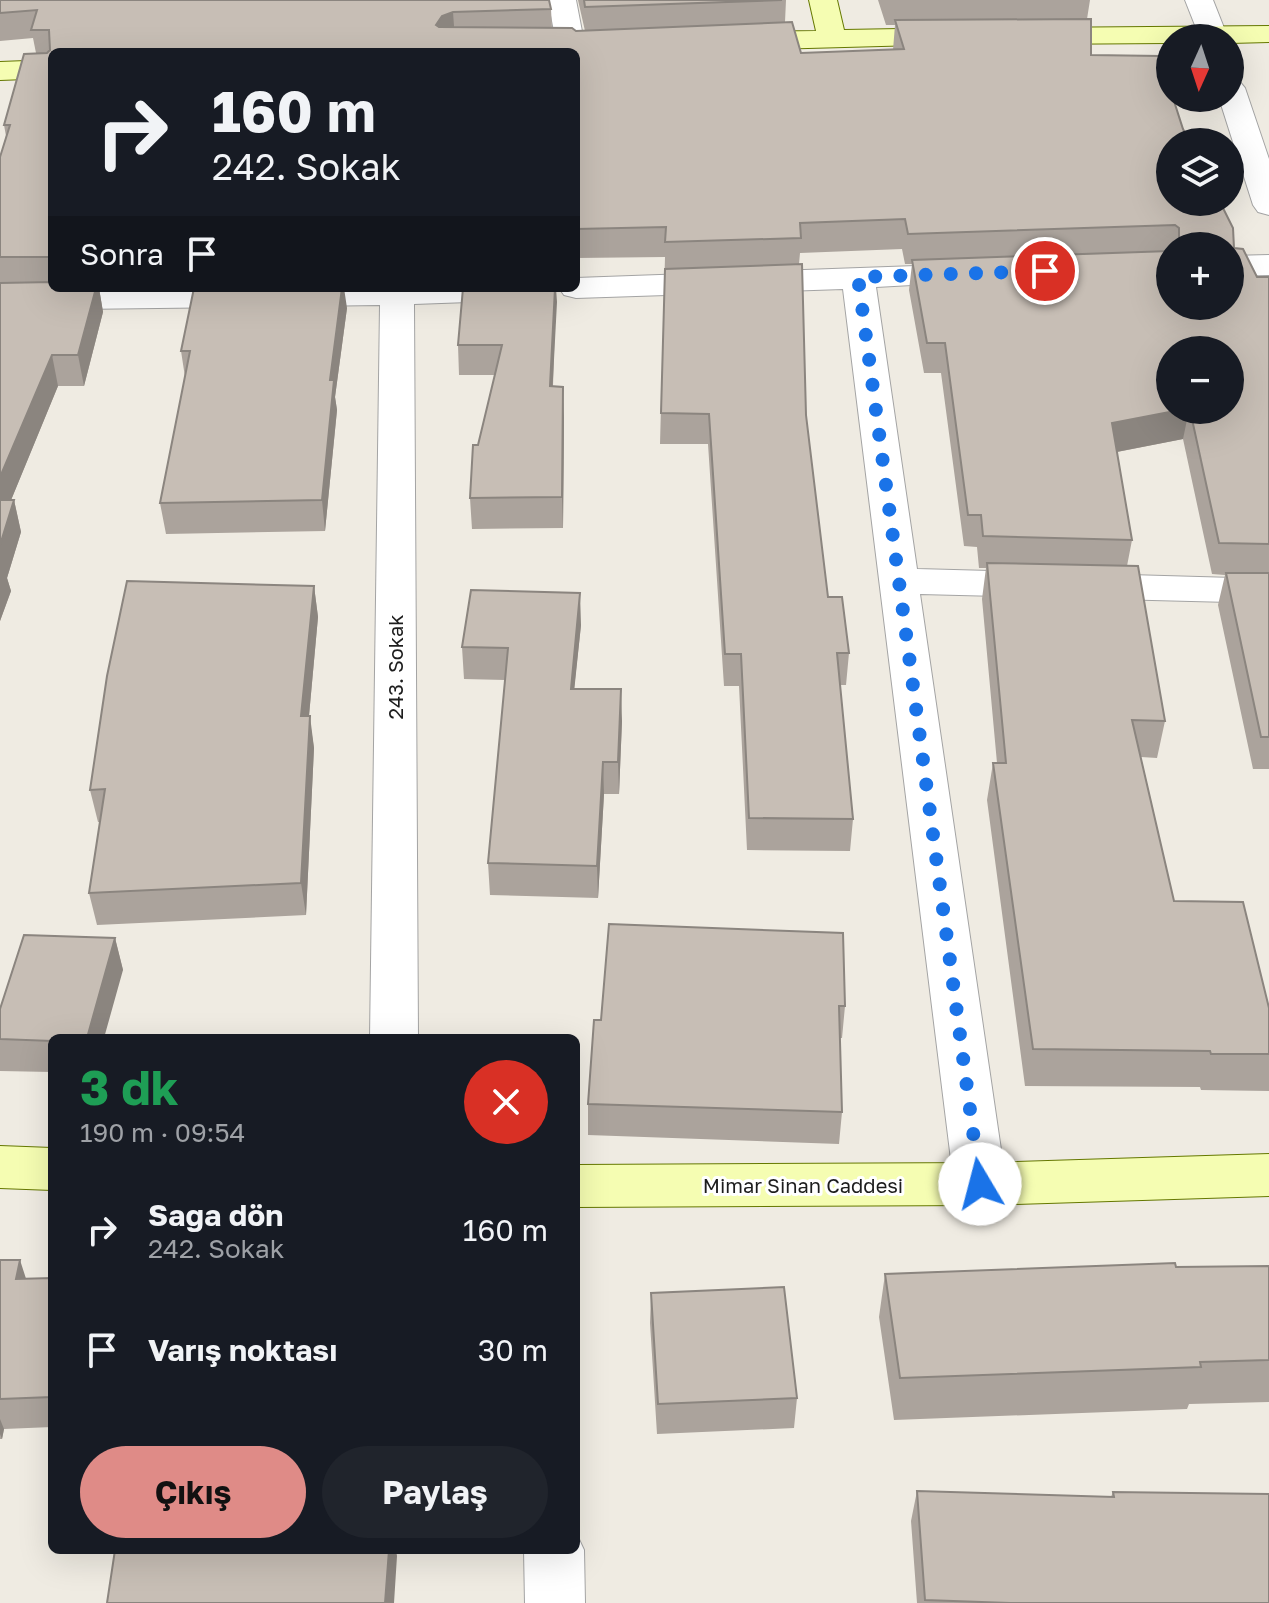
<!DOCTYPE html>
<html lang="tr">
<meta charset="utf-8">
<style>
body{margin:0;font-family:"Golos Text",sans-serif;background:#20242c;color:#f1f3f6;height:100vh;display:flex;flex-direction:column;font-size:30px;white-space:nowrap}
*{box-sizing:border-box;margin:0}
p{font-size:26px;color:#9ea1a6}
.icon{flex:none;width:44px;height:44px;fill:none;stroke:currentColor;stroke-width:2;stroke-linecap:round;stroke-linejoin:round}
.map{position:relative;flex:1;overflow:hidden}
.drawer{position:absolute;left:48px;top:1034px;width:532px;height:520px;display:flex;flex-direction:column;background:#171b24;border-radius:12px;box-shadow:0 8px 32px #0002}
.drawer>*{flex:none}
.hud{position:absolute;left:48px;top:48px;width:532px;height:244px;border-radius:12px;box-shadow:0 8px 32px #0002;background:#171b24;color:#f1f3f6;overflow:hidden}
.needle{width:52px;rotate:183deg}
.buttons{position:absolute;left:1156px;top:24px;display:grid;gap:16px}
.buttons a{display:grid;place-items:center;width:88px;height:88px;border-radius:50%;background:#171b24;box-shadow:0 8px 32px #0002;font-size:40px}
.pin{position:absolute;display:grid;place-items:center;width:68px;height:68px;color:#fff;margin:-34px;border:4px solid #fff;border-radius:50%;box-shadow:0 2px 8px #0007}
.me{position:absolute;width:88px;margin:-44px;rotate:352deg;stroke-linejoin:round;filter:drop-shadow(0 0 6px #0008)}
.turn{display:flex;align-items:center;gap:28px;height:168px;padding:0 32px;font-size:36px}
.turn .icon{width:104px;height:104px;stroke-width:2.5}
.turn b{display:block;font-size:56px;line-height:68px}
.then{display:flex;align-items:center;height:76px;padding:0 32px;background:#0003;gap:16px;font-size:30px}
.round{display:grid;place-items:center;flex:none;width:84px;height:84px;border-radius:42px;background:#20242c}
.head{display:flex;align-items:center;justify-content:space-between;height:136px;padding:0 32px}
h1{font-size:48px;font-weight:700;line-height:60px;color:#1e9e55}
.primary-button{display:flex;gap:16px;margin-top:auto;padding:16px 32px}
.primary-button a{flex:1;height:92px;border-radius:48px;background:#df8b87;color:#111;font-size:32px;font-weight:700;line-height:92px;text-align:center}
.primary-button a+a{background:#20242c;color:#f1f3f6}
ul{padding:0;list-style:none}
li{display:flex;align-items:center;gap:24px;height:120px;padding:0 32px}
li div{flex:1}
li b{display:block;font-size:30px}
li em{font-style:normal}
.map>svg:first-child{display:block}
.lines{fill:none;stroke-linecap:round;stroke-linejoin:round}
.street-casing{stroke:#a4a4a4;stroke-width:2}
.secondary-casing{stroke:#657800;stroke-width:2}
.street{fill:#fff;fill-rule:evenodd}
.secondary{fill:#f5fdb2;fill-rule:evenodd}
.wall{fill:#aba39c;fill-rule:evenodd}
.shaded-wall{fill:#8b857f}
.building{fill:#c7beb5;stroke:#8b857f;stroke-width:2}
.route{stroke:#1a73e8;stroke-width:14;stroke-dasharray:0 25.2}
.labels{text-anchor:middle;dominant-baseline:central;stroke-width:6;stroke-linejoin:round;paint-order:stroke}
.street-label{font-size:20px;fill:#1d1d1d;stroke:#fff}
</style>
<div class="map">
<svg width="1269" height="1603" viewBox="0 0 1269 1603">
<rect width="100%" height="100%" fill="#efebe2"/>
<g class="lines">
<defs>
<path id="street" d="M548,0h28l9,47 -4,6 -21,-1 -3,-5z
M1185,0h28l15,38h-28z
M1230,79l10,3 5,6 24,71v56l-11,-3 -5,-7 -34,-107h11z
M1269,255v20l-39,1v-20z
M972,264l12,3 5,7 -5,7 -108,6 41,282 352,10v24l-349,-9 86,590 -8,15 -18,6 -18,-6 -8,-15 -111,-895 -267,9 -12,-3 -5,-7h17v-10z
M151,288l391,2 -5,7 -12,3 -111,4 4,734h-48l10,-733 -380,5v-20z
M576,1533l8,17 1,53h-60l-1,-53h52z"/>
<path id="secondary" d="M809,0h28l7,30 111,-2 10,2 4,6 -4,6 -10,2 -220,6 -10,-3 -4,-6 4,-6 10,-3 81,-1z
M1269,26v16l-39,1v-5h-60v5l-139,1 -10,-2 -4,-6 4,-6 10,-2z
M52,60v18l-52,2v-18z
M0,1146l52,2v42l-52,-2z
M1269,1154v42l-289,9 -404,2v-42l404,-2z"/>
</defs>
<!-- street casing -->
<use href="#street" class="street-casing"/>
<!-- secondary casing -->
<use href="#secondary" class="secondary-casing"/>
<!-- street -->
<use href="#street" class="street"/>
<!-- secondary -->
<use href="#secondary" class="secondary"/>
</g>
<!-- wall -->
<path class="wall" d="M0,0l551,9 1,19 24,3h9l-7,-31h208l-1,22 16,31 92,-3 2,-25h-9l-8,-25h212l-3,19 4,36 92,74 51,119 23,29h12v492h-16l-35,-164 7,-30 -13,-1 -29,-135 -66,13 15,88 -5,26 38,155 -8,37 -16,-1 33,144 95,107v83l-68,-1 -1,-3 -175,-1 -38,-286 6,-37h4l-15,-164 4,-31h-7l-2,-21 -13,-1 -23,-173h-17l-15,-83 3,-26h-7l-3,-15 -102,4 -1,11 7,151 22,182 21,56 -3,32h-6l13,134 -3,32 -103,-1 -8,-164h-15l-16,-242h-48l5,-187 -89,1v-206h-524v236h47l4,24 -19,74h-26l-47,114h3l7,32 -14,46 4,13 -11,30v-464l6,-21 -2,-11 32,-72 -3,-15 -33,3zM1170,246h60l-60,60zM1230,350v60h-60z
M463,288h93l-3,98 11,31 -1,111 -91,1 -2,-31 8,-53 17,-70h-36l-1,-30z
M347,308l-12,89 2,13 -12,121 -159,3 -6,-31 25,-126 -4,-26z
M314,586l4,31 -9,99 5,32 -8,167 -209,10 -8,-32 11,-71h-2l-8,-32z
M581,625l-7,64 48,32 -3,73h-15l-6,104 -108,-3 -2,-32 17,-183 -41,-1 -2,-32z
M115,938l8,32 -71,68v34l-52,-1v-62z
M845,1006l-3,32h-2l2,74 -3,32 -251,-9v-31l13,-84z
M0,1260l26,19 26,-1v149l-48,2 -2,10h-2z
M1269,1266v136l-80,2 -2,5 -293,11 -15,-103 6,-43z
M651,1293l146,105 -3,30 -137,6 -7,-111z
M917,1491l194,6 2,-5 156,111h-352l-6,-82z"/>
<!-- shaded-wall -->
<path class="shaded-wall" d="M453,12l2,28 -19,-15 6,-9z
M96,288h3l4,24 -19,74 -6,-31z
M342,288h2l3,20 -12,89 2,13 -12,121 -3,-31 8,-120z
M555,288h1l1,14 -6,115 -1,-31z
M52,355l6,31 -58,141v-50z
M563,387l1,30 -1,111 -1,-31z
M1180,410h9l-6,29 -77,15 6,-31z
M14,500l7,32 -14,46 4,13 -11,30v-76z
M314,586l4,31 -12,131 -5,-32z
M580,593l1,32 -10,96v-32z
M621,689l1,32 -3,73 -1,-32z
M310,716l4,32 -8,167 -5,-32z
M603,762l1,32 -6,104 -1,-32z
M115,938l8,32 -19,68h-17z
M20,1260l10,31 -14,-12z
M0,1419l4,10 -2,10 -2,-5z
M389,1550h7l1,6 -3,47h-9z"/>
<!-- building -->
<path class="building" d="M0,0h549l2,9 -98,3 -11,4 -6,9 3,2 133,1 4,3 216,-9 9,31 103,-4 -9,-29 196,-1v36l69,1 10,31v11h3l10,31 7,13h-20v60h50l13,26 1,20 9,1 14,28h12v267l-50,-1 -29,-133h40v-60h-60v60h10l-68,13 20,117 -149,-4 -2,-21h-13l-23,-172h-18l-15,-83 258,-9v55h60v-60h-51v-18l-4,-3 -267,9 -3,-15 -105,4 1,15 -136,4 1,-15 -90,2v-177h-524v205h-52v-100l10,-32h-6l20,-71 23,-1 3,-3 -1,-20h-18l6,-20 -37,3z
M584,0h198l-197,7z
M802,264l4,151 22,182h14l7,56h-12l16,166 -104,-1 -8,-164h-16l-16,-240 -48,-1 4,-144z
M52,282v6h44l-18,67h-26l-52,122v-194z
M194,288h148l-12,92h4l-12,120 -162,3 30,-152h-9z
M463,288h92l-5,98 13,1 -1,110 -92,1 3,-53h5l24,-100h-44z
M0,500h14l-14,45z
M987,563l151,3 27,155 -33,-1 42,181 69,1 26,106v46h-58l-1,-3 -177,-2 -40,-286h13z
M1226,573h43v164h-8z
M127,581l187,5 -13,130h9l-9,167 -212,10 16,-104 -15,1 17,-114z
M471,590l109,3 -9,96h50l-3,73h-15l-6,104 -109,-3 20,-215 -46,-1z
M609,924l234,9 2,73h-6l3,106 -254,-8 6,-84h7z
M24,935l91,3 -28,100h-35v3l-52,-2v-30z
M0,1260h20l-4,19 36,-1v119l-52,2z
M1175,1263l1,4 93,-1v94l-69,2 1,5 -301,11 -15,-104z
M784,1287l13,111 -139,6 -7,-111z
M917,1491l197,6 -1,-5 156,2v109h-259l-85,-3z
M115,1550h274l-4,53h-278z"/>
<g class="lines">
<!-- route -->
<path class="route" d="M980,1184l-122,-907 187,-6"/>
</g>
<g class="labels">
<!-- street labels -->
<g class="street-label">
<text transform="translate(395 667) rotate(-90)">243. Sokak</text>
<text x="803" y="1185">Mimar Sinan Caddesi</text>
</g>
</g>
</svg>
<div class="buttons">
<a><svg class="needle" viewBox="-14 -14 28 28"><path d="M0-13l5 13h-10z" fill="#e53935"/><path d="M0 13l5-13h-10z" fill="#9ea1a6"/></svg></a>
<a><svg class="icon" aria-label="layers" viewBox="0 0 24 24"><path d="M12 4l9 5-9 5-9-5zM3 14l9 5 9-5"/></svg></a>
<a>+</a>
<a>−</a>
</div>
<div class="pin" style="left:1045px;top:271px;background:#d93025"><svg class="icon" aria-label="arrive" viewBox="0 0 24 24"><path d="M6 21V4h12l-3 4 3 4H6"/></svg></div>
<svg class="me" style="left:980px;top:1184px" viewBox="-20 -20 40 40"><circle r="19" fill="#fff"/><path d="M0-13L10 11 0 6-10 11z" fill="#1a73e8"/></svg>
<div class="hud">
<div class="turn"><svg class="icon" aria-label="right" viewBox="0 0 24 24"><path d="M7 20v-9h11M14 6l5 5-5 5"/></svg><div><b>160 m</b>242. Sokak</div></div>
<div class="then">Sonra<svg class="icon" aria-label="arrive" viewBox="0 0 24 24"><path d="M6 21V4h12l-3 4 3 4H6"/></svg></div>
</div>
<section class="drawer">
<div class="head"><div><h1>3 dk</h1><p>190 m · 09:54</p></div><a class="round" style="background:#d93025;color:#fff"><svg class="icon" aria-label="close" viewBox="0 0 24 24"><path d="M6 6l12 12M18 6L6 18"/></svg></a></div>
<ul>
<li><svg class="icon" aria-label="right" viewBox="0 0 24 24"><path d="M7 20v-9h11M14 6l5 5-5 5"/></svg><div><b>Sağa dön</b><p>242. Sokak</p></div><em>160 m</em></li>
<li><svg class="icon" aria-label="arrive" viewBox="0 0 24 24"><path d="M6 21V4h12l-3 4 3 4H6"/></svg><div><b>Varış noktası</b></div><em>30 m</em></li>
</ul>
<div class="primary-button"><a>Çıkış</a><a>Paylaş</a></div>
</section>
</div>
